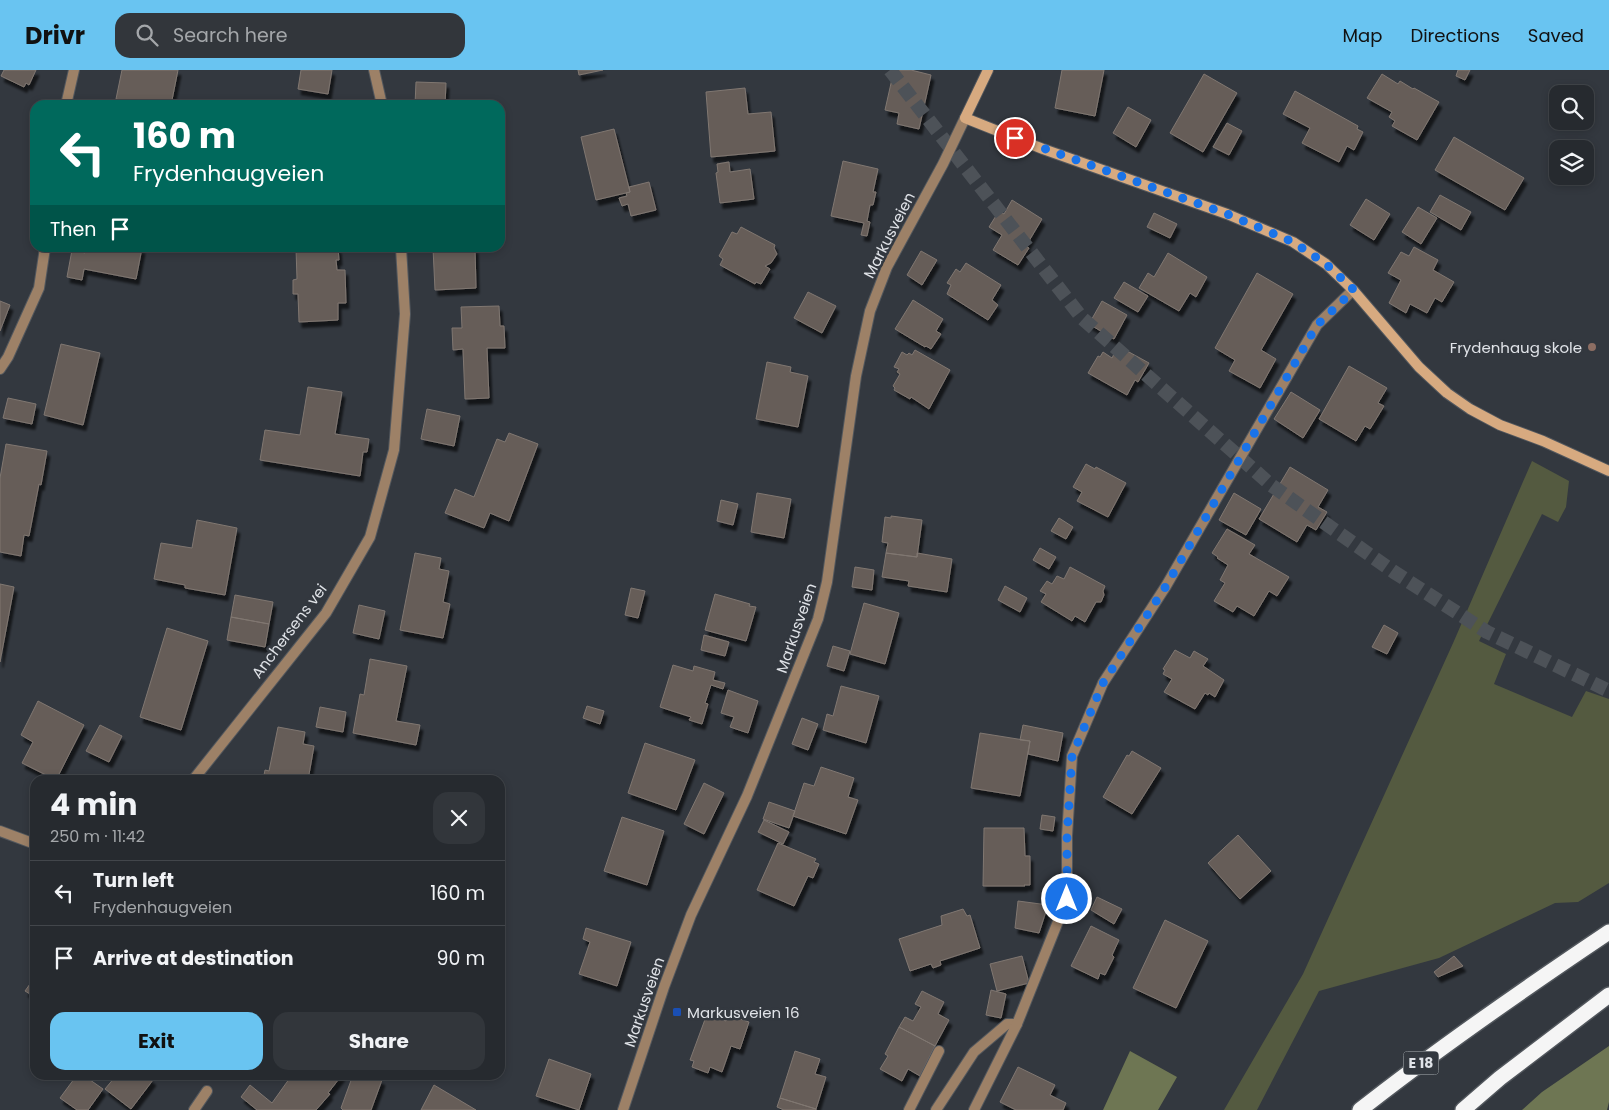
<!DOCTYPE html>
<meta charset="utf-8">
<style>
body{margin:0;font-family:Poppins,sans-serif;background:#32363b;color:#f1f3f6;height:100vh;display:flex;flex-direction:column;font-size:19px;white-space:nowrap}
*{box-sizing:border-box;margin:0}
p{font-size:16px;color:#a4a7aa}
.icon{flex:none;width:28px;height:28px;fill:none;stroke:currentColor;stroke-width:2;stroke-linecap:round;stroke-linejoin:round}
.map{position:relative;flex:1;overflow:hidden}
.details{position:absolute;left:30px;top:705px;width:475px;height:305px;display:flex;flex-direction:column;background:#262a2f;border-radius:15px;box-shadow:0 2px 8px #0003,0 0 0 1px #42464b}
.details>*{flex:none}
.top-card{position:absolute;left:30px;top:30px;width:475px;height:152px;border-radius:15px;box-shadow:0 2px 8px #0003,0 0 0 1px #42464b;background:#00695c;color:#fff;overflow:hidden}
.controls{position:absolute;left:1549px;top:15px;display:grid;gap:10px}
.controls a{display:grid;place-items:center;width:45px;height:45px;border-radius:10px;background:#262a2f;box-shadow:0 2px 8px #0003,0 0 0 1px #42464b;font-size:25px}
.pin{position:absolute;display:grid;place-items:center;width:42px;height:42px;color:#fff;margin:-21px;border:2px solid #fff;border-radius:50%;box-shadow:0 1px 5px #0007}
.me{position:absolute;width:55px;margin:-28px;rotate:0deg;stroke-linejoin:round;filter:drop-shadow(0 0 4px #0008)}
.turn{display:flex;align-items:center;gap:18px;height:105px;padding:0 20px;font-size:22px}
.turn .icon{width:65px;height:65px;stroke-width:2.5}
.turn b{display:block;font-size:35px;line-height:42px}
.then{display:flex;align-items:center;height:48px;padding:0 20px;background:#0003;gap:10px;font-size:19px}
.round{display:grid;place-items:center;flex:none;width:52px;height:52px;border-radius:15px;background:#32363b}
.overview{display:flex;align-items:center;justify-content:space-between;height:85px;padding:0 20px}
h1{font-size:30px;font-weight:700;line-height:38px}
.primary-button{display:flex;gap:10px;margin-top:auto;padding:10px 20px}
.primary-button a{flex:1;height:58px;border-radius:15px;background:#69c4f1;color:#111;font-size:20px;font-weight:700;line-height:58px;text-align:center}
.primary-button a+a{background:#32363b;color:#f1f3f6}
ul{padding:0;list-style:none}
li{display:flex;align-items:center;gap:15px;height:65px;padding:0 20px;border-top:1px solid #42464b}
li div{flex:1}
li b{display:block;font-size:19px}
li em{font-style:normal}
header{display:flex;align-items:center;gap:30px;box-sizing:border-box;height:70px;padding:0 25px;background:#69c4f1;color:#111}
header strong{font-size:24px}
nav{display:flex;gap:28px;margin-inline-start:auto;font-size:18px}
.search{width:350px;height:45px;background:#32363b;display:flex;align-items:center;gap:12px;box-sizing:border-box;padding:0 18px;border-radius:15px;color:#a4a7aa;font-size:19px}
.map>svg:first-child{display:block}
.green{fill:#545a40}
.forest{fill:#6e7653}
.building{fill:#665d58;stroke:#807771;filter:url(#shadow)}
.lines{fill:none;stroke-linecap:round;stroke-linejoin:round}
.trunk-tunnel{stroke:#4d5258;stroke-width:14;stroke-dasharray:14 7;stroke-linecap:butt}
.service-casing{stroke:#52575d;stroke-width:12}
.minor-casing{stroke:#52575d;stroke-width:12}
.secondary-casing{stroke:#52575d;stroke-width:12}
.motorway-casing{stroke:#52575d;stroke-width:18}
.service{stroke:#9d8167;stroke-width:10}
.minor{stroke:#9d8167;stroke-width:10}
.secondary{stroke:#d7aa80;stroke-width:10}
.motorway{stroke:#f5f5f5;stroke-width:15}
.route{stroke:#1a73e8;stroke-width:9;stroke-dasharray:0 16.2}
.education-dot{fill:#8d6e63;stroke:#33383f;stroke-width:2}
.transit-dot{fill:#1a4fb4;stroke:#33383f;stroke-width:2}
.labels{text-anchor:middle;dominant-baseline:central;stroke-width:5;stroke-linejoin:round;paint-order:stroke}
.shield{fill:#33383f;stroke:#acb0b5;stroke-width:1}
.shield-label{font-size:14px;font-weight:bold;fill:#e0e3e8}
.street-label{font-size:15px;fill:#e0e3e8;stroke:#33383f}
.poi-label{font-size:15px;fill:#e0e3e8;stroke:#33383f;text-anchor:end}
</style>
<header>
<strong>Drivr</strong>
<div class="search"><svg class="icon" aria-label="search" viewBox="0 0 24 24"><circle cx="10" cy="10" r="6"/><path d="M15 15l6 6"/></svg>Search here</div>
<nav><a>Map</a><a>Directions</a><a>Saved</a></nav>
</header>
<div class="map">
<svg width="1609" height="1040" viewBox="0 0 1609 1040">
<defs>
<filter id="shadow"><feDropShadow dx="3" dy="5.5" stdDeviation="1" flood-color="#0009"/></filter>
</defs>
<rect width="100%" height="100%" fill="#33383f"/>
<!-- green -->
<path class="green" d="M1532,391l37,20 -3,26 -8,15 -16,-8 -63,127 27,13 -12,30 78,33 14,-26 23,8v184l-31,19 -23,1 -116,55 -120,33 -62,119h-33l79,-136 151,-333z"/>
<!-- forest -->
<path class="forest" d="M1609,976v56l-2,8h-85l20,-18z
M1130,981l47,26 -19,33h-55z"/>
<!-- building -->
<path class="building" d="M4,0h32l-7,15 -3,-2 -2,4 -23,-11z
M122,0h56l-7,35h-24l-31,-6z
M301,0h31l-4,24 -30,-5z
M578,0h25l-24,5z
M894,0h17l20,5 -12,54 -22,-5 2,-11 -14,-3z
M1062,0h42l-9,46 -40,-8z
M1458,0h12l-5,10 -9,-4z
M1204,4l33,19 -34,59 -33,-19z
M1382,4l16,10 2,-3 13,8 1,-1 25,14 -22,38 -25,-14 3,-5 -6,-4 3,-5 -25,-14z
M416,12l30,1 -1,22h-30z
M745,18l3,26 23,-2 4,39 -64,6 -5,-65z
M1295,21l63,35 -1,3 6,3 -9,18 -7,-4 -8,16 -37,-19 8,-15 -27,-14z
M1128,37l23,13 -15,27 -23,-14z
M1227,53l15,8 -13,24 -16,-8z
M614,59l16,63 -34,8 -15,-63z
M1454,67l70,41 -19,32 -70,-40z
M843,91l35,8 -5,23h3l-3,13h-3l-3,16 3,1 -3,14 -6,-1 3,-12 -33,-7z
M729,92l1,10 20,-3 4,30 -34,4 -4,-30 2,-1 -1,-8z
M649,112l7,28 -25,6 -3,-12 -6,2 -3,-8 8,-2 -1,-3 4,-1 -1,-5z
M1440,125l31,17 -10,18 -31,-18z
M1366,129l24,15 -16,26 -24,-15z
M1012,130l30,19 -16,27 3,2 -11,17 -25,-15 9,-15 -13,-8 10,-16 5,3z
M1418,137l19,11 -16,26 -19,-12z
M1154,143l23,11 -7,14 -23,-11z
M741,157l34,18 -1,3 3,6 -6,9 -6,3 5,3 -9,15 -5,-2 -1,2 -35,-19 3,-6 -4,-3 13,-24 5,2z
M1414,177l24,13 -5,10 21,12 -12,20 -7,-4 -8,15 -17,-9 -4,9 -17,-10 12,-23 -13,-7 13,-21 8,4z
M86,178h56l-6,31 -52,-10 -2,11 -15,-3 5,-27 13,3z
M296,178h42l1,12h-3l1,10h8l1,33h-8v17l-39,2 -1,-28h-5v-14l4,-1z
M433,178h42l1,40 -41,2z
M921,181l16,9 -15,25 -15,-10z
M1168,183l39,24 -11,20 -6,-4 -11,18 -40,-23 9,-15 6,4z
M966,193l35,22 -9,15 6,5 -10,15 -41,-26 4,-9 -4,-2 9,-14 4,3z
M1257,203l36,21 -32,56 15,9 -16,29 -31,-17 6,-11 -20,-12z
M1124,212l24,14 -10,16 -24,-14z
M808,222l28,14 -14,27 -28,-15z
M913,230l30,19 -7,12 5,3 -10,15 -5,-3 -1,1 -30,-18z
M0,231l10,4 -10,26z
M1102,231l25,14 -13,24 -25,-15z
M499,236l1,20h4l1,22h-18l2,50 -24,1 -2,-50 -10,1 -1,-22h10l-1,-21z
M61,274l39,9 -17,72 -39,-10z
M1118,276l31,17 -11,19 -3,-2 -8,15 -39,-22 10,-17 2,1 3,-5 9,6z
M915,280l35,20 -21,39 -18,-12 -1,2 -16,-9 1,-2 -2,-2 7,-12 -3,-2 2,-3 -5,-2 8,-15 5,3 2,-2 3,2z
M767,292l24,5 -1,5 18,4 -10,51 -42,-8z
M1349,296l38,22 -9,15 6,3 -14,23 -5,-3 -9,15 -37,-22z
M308,317l34,5 -7,42 34,5 -2,13h-4l-3,24 -100,-16 5,-30 35,5z
M1291,322l29,18 -17,28 -29,-19z
M8,328l28,6 -4,20 -29,-6z
M427,339l33,7 -6,30 -33,-7z
M509,363l29,11 -29,77 -19,-8 -6,15 -39,-15 10,-24 19,8 23,-58 8,3z
M6,374l41,7 -6,34 -2,-1 -10,52 -5,-1 -3,21 -21,-4v-74z
M1086,394l9,5 1,-2 30,16 -18,34 -31,-16 5,-9 -9,-5z
M1290,397l38,23 -10,17 9,5 -11,18 -9,-5 -10,17 -38,-23z
M757,423l34,6 -7,39 -33,-6z
M1234,423l27,16 -15,26 -27,-15z
M721,430l17,4 -5,21 -16,-4z
M891,446l31,4 -5,37 -31,-4 2,-10 -6,-1 3,-25 6,1z
M1059,448l14,9 -7,12 -15,-8z
M197,450l40,8 -12,67 -40,-7v-3l-31,-6 7,-36 31,5z
M1227,459l28,16 -6,9 40,23 -12,19 -8,-5 -15,25 -17,-10 -4,6 -19,-11 11,-18 -5,-3 8,-15 -11,-7 1,-1 -6,-4z
M1040,478l16,9 -7,12 -16,-9z
M415,483l26,5 -2,11 10,2 -6,31 7,2 -7,34 -43,-8z
M886,483l31,4v-4l35,6 -5,33 -39,-6 1,-5 -27,-4z
M855,497l19,3 -2,20 -20,-3z
M1070,497l35,19 -2,5 1,4 -3,7h-5l-11,20 -10,-6 -3,5 -31,-19 5,-8 -6,-3 7,-10 5,3 5,-8 7,3z
M0,514l14,3 -14,75z
M1005,516l22,12 -7,14 -22,-12z
M631,518l14,3 -7,27 -13,-3z
M715,524l35,10 -1,2 7,1 -10,34 -41,-11z
M235,525l38,7 -4,22 -38,-7z
M864,533l35,10 -14,51 -35,-10z
M359,535l26,6 -6,28 -26,-6z
M231,547l38,7 -4,23 -38,-7z
M1384,555l14,8 -11,21 -15,-7z
M167,558l41,13 -27,89 -41,-13z
M704,565l25,7 -4,14 -24,-6z
M833,576l17,5 -6,20 -17,-5z
M1175,580l15,8 4,-7 14,8 -5,7 21,14 -9,17 -6,-4 -1,2 -3,-2 -10,16 -31,-17 8,-13 -9,-5 2,-4 -2,-1z
M370,589l37,7 -11,55 24,4 -4,20 -63,-12 7,-39 4,1z
M673,595l20,6 1,-5 21,6 -2,8 12,3 -2,6 -12,-4 -6,18 3,1 -6,20 -13,-4 2,-3 -31,-10z
M841,616l38,10 -13,47 -43,-13 4,-16 6,2z
M728,620l30,11 -10,32 -18,-6 4,-10 -13,-4z
M38,631l46,24 -28,55 -34,-17 11,-21 -12,-7z
M587,636l17,5 -4,13 -17,-6z
M320,637l26,5 -3,20 -27,-5z
M802,648l16,6 -10,26 -16,-6z
M100,655l22,11 -13,26 -23,-11z
M1023,655l40,8 -5,28 -30,-7 2,-13 -10,-1z
M278,657l27,5 -2,12 11,2 -6,34h-45l2,-10 4,1z
M980,663l50,8 -10,55 -49,-8z
M645,673l50,17 -19,50 -48,-17z
M1132,681l29,17 -29,46 -29,-17 24,-42 2,1z
M821,697l33,11 -6,19 10,3 -12,34 -53,-18 11,-33 10,3z
M704,713l20,10 -20,41 -20,-10z
M769,732l26,9 -6,17 -26,-9z
M1042,745l13,2 -2,14 -13,-2z
M622,747l42,14 -17,54 -43,-14z
M764,750l25,12 -6,12 -25,-12z
M984,758h40l1,28h5v29h-6l1,1h-42z
M1238,765l33,36 -31,28 -32,-36z
M778,773l38,16 -2,3 5,2 -6,14 -5,-2 -14,30 -37,-16z
M1097,827l25,12 -8,15 -23,-14z
M1018,831l30,4 -9,28 -24,-5z
M963,839l4,7 3,-1 10,33 -40,13 1,4 -8,3 -2,-4 -21,7 -11,-32 43,-14 -1,-9z
M1165,850l43,21 -32,67 -43,-20z
M1091,856l28,14 -7,15 2,2 -9,18 -5,-2 -2,6 -27,-13z
M586,858l45,14 -14,44 -38,-12 11,-32 -7,-3z
M1022,886l7,27 -32,8 -7,-27z
M1454,886l9,10 -25,11 -4,-5z
M35,907v20l-10,-6z
M991,920l15,4 -5,24 -15,-3z
M922,921l22,11 -6,12 11,6 -14,26 -36,-19 6,-10 8,4 8,-14 -6,-3z
M707,944l19,7 2,-6 21,7 -9,27 -9,-3 -9,26 -12,-5 -2,6 -16,-6 2,-6 -4,-1z
M899,957l36,19 -15,30 -12,-7 -6,12 -22,-12 8,-13 -3,-2z
M795,981l25,8 -5,15 11,3 -10,32 -36,-11z
M549,989l42,15 -12,36 -43,-14z
M1018,997l37,18 -5,10 16,8 -3,7h-47l-16,-8z
M77,1005h6l20,14 -15,21h-11l-17,-12z
M113,1005h33l7,5 -22,29 -26,-20 10,-12z
M292,1005h50l-14,18 2,1 -14,16h-59l-16,-13 9,-12 22,18z
M353,1005h15l14,5 -11,30h-28l-2,-2z
M434,1015l42,25h-55z
M780,1028l36,11v1h-32l-7,-3z"/>
<g class="lines">
<!-- trunk-tunnel -->
<path class="trunk-tunnel" d="M890,0l192,248 189,167 123,87 93,60 122,59"/>
<defs>
<path id="service" d="M909,1040l30,-59
M936,1040l38,-58 33,-28h10"/>
<path id="minor" d="M374,0l8,35
M66,35l8,-35
M0,299l8,-12 31,-69 6,-40
M193,710l133,-167 44,-76 24,-87 11,-136 -4,-66
M0,761l35,13
M194,1040l13,-19
M623,1040l41,-123 27,-72 56,-119 71,-177 9,-37 29,-206 14,-65 17,-44 56,-103 22,-46
M974,1040l43,-86 50,-125v-63l5,-80 31,-73 63,-97 151,-261 36,-35"/>
<path id="secondary" d="M988,0l-23,48 78,31 184,65 66,28 33,22 27,26 66,77 28,26 23,16 30,16 43,16 66,30"/>
<path id="motorway" d="M1360,1040c80,-63 164,-121 249,-178
M1463,1040l37,-32 109,-83"/>
</defs>
<!-- service casing -->
<use href="#service" class="service-casing"/>
<!-- minor casing -->
<use href="#minor" class="minor-casing"/>
<!-- secondary casing -->
<use href="#secondary" class="secondary-casing"/>
<!-- motorway casing -->
<use href="#motorway" class="motorway-casing"/>
<!-- service -->
<use href="#service" class="service"/>
<!-- minor -->
<use href="#minor" class="minor"/>
<!-- secondary -->
<use href="#secondary" class="secondary"/>
<!-- motorway -->
<use href="#motorway" class="motorway"/>
</g>
<g class="lines">
<!-- route -->
<path class="route" d="M1015,68l212,76 66,28 33,22 28,26 -37,35 -151,261 -63,97 -31,73 -5,80v63"/>
</g>
<!-- markers -->
<circle class="education-dot" cx="1592" cy="277" r="5"/>
<rect class="transit-dot" x="672" y="937" width="10" height="10" rx="2.5"/>
<g class="labels">
<!-- shield labels -->
<rect class="shield" x="1403.5" y="981.5" width="35" height="23" rx="4"/>
<g class="shield-label">
<text x="1421" y="993">E 18</text>
</g>
<!-- street labels -->
<g class="street-label">
<text transform="translate(889 165) rotate(-63)">Markusveien</text>
<text transform="translate(796 558) rotate(-71)">Markusveien</text>
<text transform="translate(289 561) rotate(-53)">Anchersens vei</text>
<text transform="translate(644 932) rotate(-71)">Markusveien</text>
</g>
<!-- poi labels -->
<g class="poi-label">
<text x="1582" y="277">Frydenhaug skole</text>
<text x="687" y="942" text-anchor="start">Markusveien 16</text>
</g>
</g>
</svg>
<div class="controls">
<a><svg class="icon" aria-label="search" viewBox="0 0 24 24"><circle cx="10" cy="10" r="6"/><path d="M15 15l6 6"/></svg></a>
<a><svg class="icon" aria-label="layers" viewBox="0 0 24 24"><path d="M12 4l9 5-9 5-9-5zM3 14l9 5 9-5"/></svg></a>
</div>
<div class="pin" style="left:1015px;top:68px;background:#d93025"><svg class="icon" aria-label="arrive" viewBox="0 0 24 24"><path d="M6 21V4h12l-3 4 3 4H6"/></svg></div>
<svg class="me" style="left:1067px;top:829px" viewBox="-20 -20 40 40"><circle r="17" fill="#1a73e8" stroke="#fff" stroke-width="3"/><path d="M0-11L8 9 0 5-8 9z" fill="#fff"/></svg>
<div class="top-card">
<div class="turn"><svg class="icon" aria-label="left" viewBox="0 0 24 24"><path d="M17 20v-9H6M10 6l-5 5 5 5"/></svg><div><b>160 m</b>Frydenhaugveien</div></div>
<div class="then">Then<svg class="icon" aria-label="arrive" viewBox="0 0 24 24"><path d="M6 21V4h12l-3 4 3 4H6"/></svg></div>
</div>
<section class="details">
<div class="overview"><div><h1>4 min</h1><p>250 m · 11:42</p></div><a class="round"><svg class="icon" aria-label="close" viewBox="0 0 24 24"><path d="M6 6l12 12M18 6L6 18"/></svg></a></div>
<ul>
<li><svg class="icon" aria-label="left" viewBox="0 0 24 24"><path d="M17 20v-9H6M10 6l-5 5 5 5"/></svg><div><b>Turn left</b><p>Frydenhaugveien</p></div><em>160 m</em></li>
<li><svg class="icon" aria-label="arrive" viewBox="0 0 24 24"><path d="M6 21V4h12l-3 4 3 4H6"/></svg><div><b>Arrive at destination</b></div><em>90 m</em></li>
</ul>
<div class="primary-button"><a>Exit</a><a>Share</a></div>
</section>
</div>
